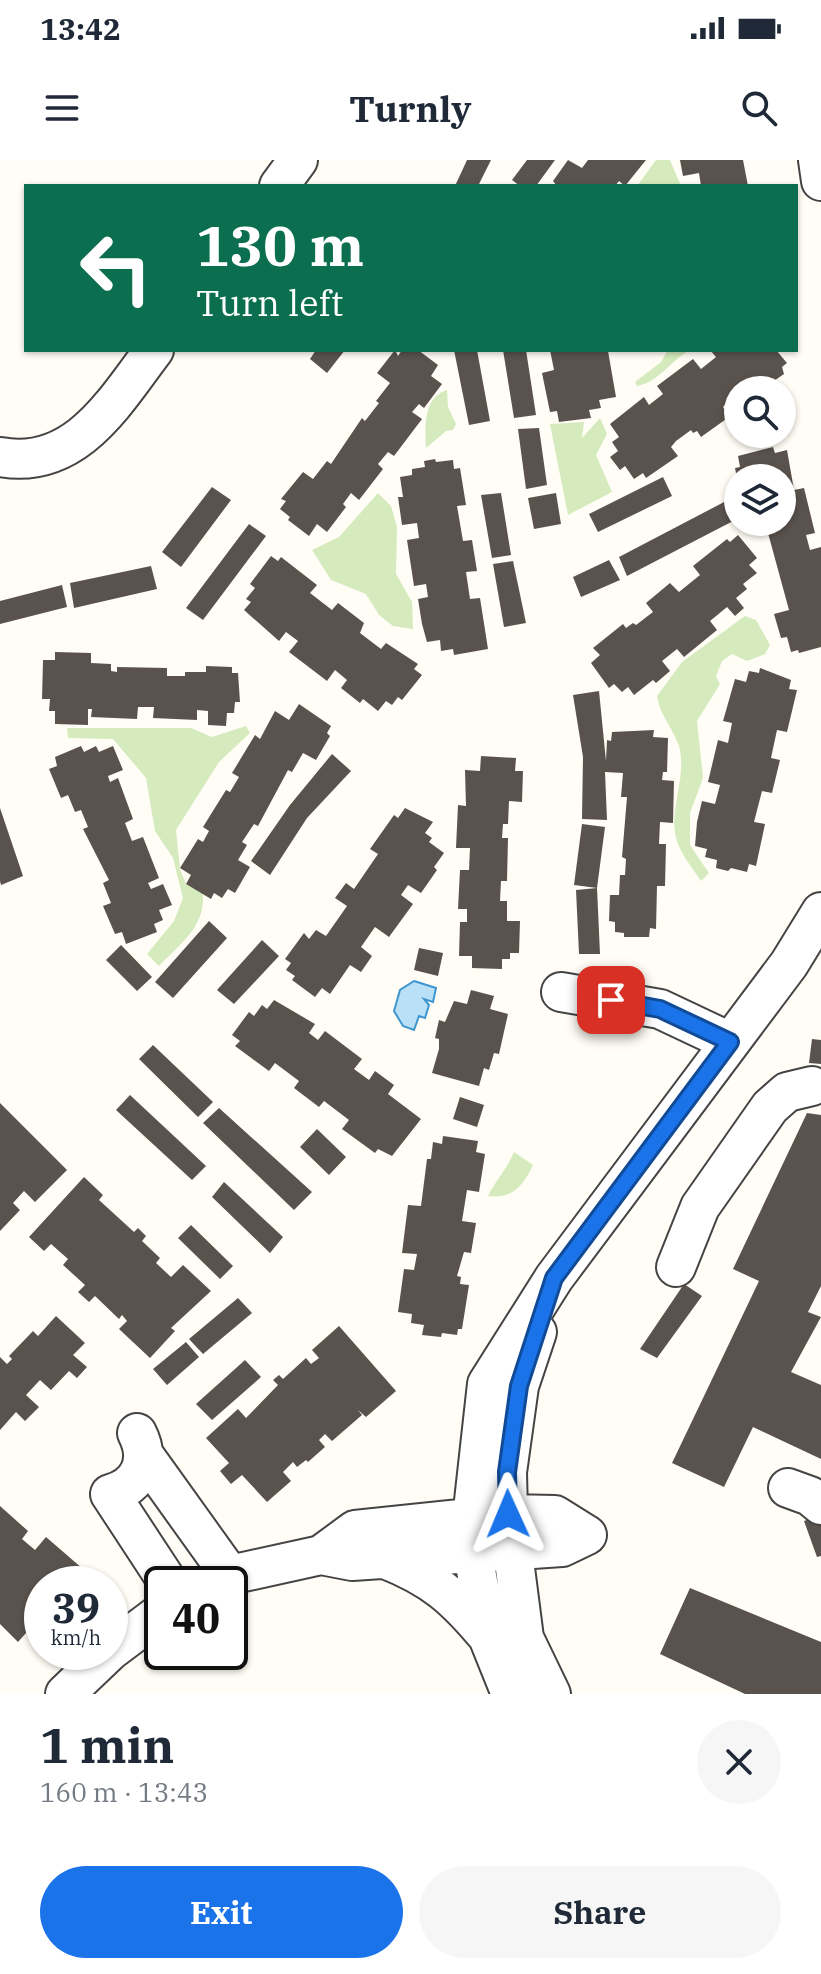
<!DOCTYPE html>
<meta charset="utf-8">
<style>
body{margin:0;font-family:"IBM Plex Serif",serif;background:#f6f6f7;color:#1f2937;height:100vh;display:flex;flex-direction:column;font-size:30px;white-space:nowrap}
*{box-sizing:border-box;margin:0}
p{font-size:26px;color:#747a83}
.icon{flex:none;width:44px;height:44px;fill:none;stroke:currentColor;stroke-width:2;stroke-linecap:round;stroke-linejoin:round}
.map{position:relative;height:1534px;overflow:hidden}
.details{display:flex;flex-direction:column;background:#fff;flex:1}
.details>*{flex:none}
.guide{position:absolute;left:24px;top:24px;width:774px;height:168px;border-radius:0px;box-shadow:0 2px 6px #0004;background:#0b6e4f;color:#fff;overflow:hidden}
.fabs{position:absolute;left:724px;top:216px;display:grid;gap:16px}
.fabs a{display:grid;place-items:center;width:72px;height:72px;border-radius:50%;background:#fff;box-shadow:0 2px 6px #0004;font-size:40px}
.speed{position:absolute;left:24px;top:1406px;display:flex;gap:16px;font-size:40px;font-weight:700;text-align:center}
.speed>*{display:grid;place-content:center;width:104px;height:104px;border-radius:50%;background:#fff;box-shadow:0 2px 6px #0004;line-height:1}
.speed small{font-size:20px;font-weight:400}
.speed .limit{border:4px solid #111;border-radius:12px;background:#fff;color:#111}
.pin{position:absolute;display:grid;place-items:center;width:68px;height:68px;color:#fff;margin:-34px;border-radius:16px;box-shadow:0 4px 12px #0006}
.me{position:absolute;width:88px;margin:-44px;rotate:359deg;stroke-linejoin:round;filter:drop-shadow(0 0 6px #0008)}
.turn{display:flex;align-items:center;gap:28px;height:168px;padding:0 40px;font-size:36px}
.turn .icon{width:104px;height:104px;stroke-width:2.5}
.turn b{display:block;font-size:56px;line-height:68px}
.round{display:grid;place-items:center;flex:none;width:84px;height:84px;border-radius:42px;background:#f6f6f7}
.headline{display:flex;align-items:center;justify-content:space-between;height:136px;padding:0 40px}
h1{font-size:48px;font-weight:700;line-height:60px}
.action{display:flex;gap:16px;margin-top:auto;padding:16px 40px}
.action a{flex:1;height:92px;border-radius:48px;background:#1a73e8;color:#fff;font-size:32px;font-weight:700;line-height:92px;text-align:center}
.action a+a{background:#f6f6f7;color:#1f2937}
.status{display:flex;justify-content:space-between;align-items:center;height:56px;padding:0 40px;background:#fff;direction:ltr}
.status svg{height:22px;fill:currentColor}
header{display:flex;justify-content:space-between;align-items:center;height:104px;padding:0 40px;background:#fff;font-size:36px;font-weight:700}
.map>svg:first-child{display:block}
.green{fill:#d5ebbd}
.water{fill:#b9e0f7;stroke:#3f96cf;stroke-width:2}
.building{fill:#5a524d}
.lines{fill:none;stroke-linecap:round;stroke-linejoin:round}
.minor-casing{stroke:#444;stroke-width:42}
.minor{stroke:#fff;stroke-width:38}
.route-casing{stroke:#114b97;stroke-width:20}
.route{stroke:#1a73e8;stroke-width:14}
</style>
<div class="status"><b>13:42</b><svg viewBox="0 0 49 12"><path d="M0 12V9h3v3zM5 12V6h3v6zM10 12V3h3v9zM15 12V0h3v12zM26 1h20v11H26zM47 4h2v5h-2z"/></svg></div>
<header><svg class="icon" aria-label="menu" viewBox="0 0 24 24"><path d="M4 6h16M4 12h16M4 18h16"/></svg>Turnly<svg class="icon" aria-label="search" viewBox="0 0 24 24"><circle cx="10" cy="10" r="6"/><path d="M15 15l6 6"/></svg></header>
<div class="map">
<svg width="821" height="1534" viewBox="0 0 821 1534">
<rect width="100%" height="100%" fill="#fffdf5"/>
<!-- green -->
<path class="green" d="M656,0h14l11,26h-44z
M668,190h22c-20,11 -31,32 -53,36l-2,-4 26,-20z
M447,230l1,17 8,17 -3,6 -7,1 -20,17c-1,-20 -3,-51 21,-58z
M600,258l7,16 -11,21 16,37 -44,23 -18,-91 34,-2 -2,16z
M378,333l13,13 6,21 -1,47 16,28 1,27 -20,-3 -14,-11 -13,-21 -35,-14 -19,-30 27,-13z
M745,456l11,4 14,25 -5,9 -18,7 -15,-7 -10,7 -6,15 4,8 -23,37 6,57 -13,35v32l19,28 -8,8c-7,-11 -18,-24 -23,-37 -12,-31 10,-65 1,-98 -6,-18 -20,-32 -22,-50l25,-34z
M246,566l4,7 -31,29 -43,68 4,39 6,15 17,10c2,33 -22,49 -44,72l-12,-12 27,-33 9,-23 -10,-40 -18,-27 -9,-53 -33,-39 -45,-1 -1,-10h124l21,9z
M514,992l19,13c-10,21 -20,34 -45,31 8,-16 19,-27 26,-44z"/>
<!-- water -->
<path class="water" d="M414,821l22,7 -3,14 -9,-3 5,6 -4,13 -6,-2 -5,14 -11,-4 -9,-15 6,-21z"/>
<!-- building -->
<path class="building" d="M467,0h24l-13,26h-23z
M527,0h28l-19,26h-16l-8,-6z
M568,0l14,8 6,-8h58l-21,26 -6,-5 -4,5h-58l-4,-5z
M680,0h63l5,26h-47l-2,-13 -16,3z
M316,190h29l-18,23 -17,-14z
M395,190l3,6 4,-6h16l20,15 -7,11 11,8 -18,24 -5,-4 -7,8 10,7 -28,37 -6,-4 -10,12 5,5 -24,31 -8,-7 -8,11 3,3 -19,25 -10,-8 -8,12 -21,-16 2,-3 -10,-8 6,-8 -5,-2 22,-27 10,7 14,-18 4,3 31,-46 3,3 14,-18 -3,-2 14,-18 -13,-10z
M454,190h23l13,71 -21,4z
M503,190h23l10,65 -22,3z
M550,190l58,1 8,46 -17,3 2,8 -12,2 2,8 -32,4 -2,-11 -7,1 -8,-39 12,-3z
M710,190h66l11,13 -5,4 2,7 -23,16h-23l-15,17 6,10 -28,20 -4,-6 -4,2 -2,-3 -15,11 -5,6 7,9 -32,22 -3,-5 -9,6 -9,-13 -5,4 -10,-13 8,-6 -6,-9 7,-5 -9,-13 34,-27 5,8 14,-11 -6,-8 36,-27 8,10 15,-12z
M539,268l8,57 -21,4 -8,-60z
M773,287l2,6 12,-3 7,40 10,-2 11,45 -9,2 4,15 11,-3v100l-22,6 -1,-3 -7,2 -4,-15 -6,1 -7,-24 15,-4 -21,-77 3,-1 -2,-10h13v-44h-45l-2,-10 5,-1 -2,-11z
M435,299l1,3 17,-2 1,9 6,-1 6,37 -9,1 6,35 9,-1 5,31 -11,1 4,27 10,-1 8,51 -34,6 -1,-6 -12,2 -1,-11 -13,2 -5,-18 -4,-25 10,-2 -2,-13 -12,2 -7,-46 12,-2 -2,-15 -15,2 -4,-28h5l-3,-20 12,-2v-6l13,-2 -1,-6z
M663,317l9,19 -74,36 -9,-18z
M212,327l19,13 -50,67 -19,-15z
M501,333l10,62 -19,3 -11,-63z
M556,333l5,31 -27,5 -6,-31z
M726,341l11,18 -110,57 -8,-19z
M249,364l17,12 -63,84 -17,-12z
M738,375l19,23 -8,7 8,8 -14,11 4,5 -11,9 8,10 -9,8 -8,-9 -17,14 7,9 -33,27 -7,-8 -15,12 8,10 -14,12 -3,-3 -19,15 -6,-8 -6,5 -8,-8 -5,4 -18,-25 9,-8 -7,-7 30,-24 3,4 7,-5 3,2 17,-13 -7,-9 24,-20 9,9 21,-17 -7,-9 34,-27 3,3z
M271,396l7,5 3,-4 36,28 -7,8 22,17 6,-7 26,20 -4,10 21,16 5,-6 32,21 -4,5 8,6 -20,25 -4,-3 -6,8 -6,-4 -8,10 -15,-12 -3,4 -19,-15 6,-8 -12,-10 -8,11 -38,-29 9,-11 -12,-9 -7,9 -35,-31 7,-8 -5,-3 9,-11 -5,-4z
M609,400l11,20 -39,17 -8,-20z
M513,401l13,62 -22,4 -11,-63z
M151,406l6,23 -83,19 -4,-25z
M62,425l5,22 -67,17v-23z
M55,492l36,1v10l20,1v7l6,1v-5l50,1v8h18v-4h21v-6l26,1v6h6l2,29h-5l-1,11h-7l-1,13 -18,-1v-14l-11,-1v10l-44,-2 1,-11h-16l-1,12 -46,-2 1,-8h-4v16l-33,-1v-13h-6l1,-12h-8l1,-39h12z
M760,508l31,12 -2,9 8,1 -10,42 -10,-2 -6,28 9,2 -8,33 -10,-2 -8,31 11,2 -9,42 -7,-2 -2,8 -16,-4 -3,3 -12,-3 1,-8 -12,-3 2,-8 -12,-3 2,-24 5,-21 13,3 5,-19 -12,-3 10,-42 10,3 4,-20 -9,-2 12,-42 11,3 3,-11 10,2z
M599,531l7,70 1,-21 4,1 1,-9 42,-2 -1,7 15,1 -1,34h-4l-1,8 12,1 -1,42 -13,-1 -1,22h7l-1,42h-8l-1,43 -6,-1 -1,9h-25v-4l-9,-1v-10l-6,-1 1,-26h9l1,-20h5l1,-16 -4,-2 5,-60h-6l2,-24 -18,-1 2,48 -25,-1 1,-62 -10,-62z
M299,544l32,22 -4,7 3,3 -14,24 -13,-7 -11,19 -4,-2 -30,56 -4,-2 -12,18 5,3 -9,15 12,7 -15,26 -7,-4 -6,9 -8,-5 -3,6 -25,-15 5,-9 -11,-7 18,-29 5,3 6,-11 -6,-4 23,-37 4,2 9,-15 -7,-4 23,-38 5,4 15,-28 14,9z
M81,586l3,6 12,-6 3,6 14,-6 10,24 -15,6 2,6 8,-4 15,41 -8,4 7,18 11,-4 16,41 -11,5 3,6 12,-5 9,21 -13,5 4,10 -9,4 3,8 -31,12 -4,-12 -7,2 -12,-28 8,-3 -8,-20 6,-3 -26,-51 5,-2 -7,-17 -6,2 -7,-17 -7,3 -12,-29 8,-3 -2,-9z
M332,594l19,17 -44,47 -37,57 -19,-14 39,-56z
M481,596l35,2 -1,13h8l-1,31 -13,-1 -1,23h-5l-1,14h6l-1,43h-6l-1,20h7v20h13l-1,32h-9v6h-8v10l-30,-1v-12h-13l1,-34h7v-13h-9l2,-39h9l1,-22h-14l2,-43 8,1 -1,-36 15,1z
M0,648l23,68 -22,9 -1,-4z
M405,648l28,14 -8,11 7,5 -3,4 15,11 -10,14 3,3 -16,23 -13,-8 -7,10 12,9 -24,33 -14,-10 -14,20 11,9 -11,16 -11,-7 -20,29 -8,-6 -7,9 -23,-17 3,-4 -9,-6 5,-7 -6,-4 19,-26 5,6 7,-9 10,6 21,-30 -12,-8 11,-15 8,6 24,-35 -8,-5 24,-34 4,3z
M582,664l23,3 -8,61 -23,-3z
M597,728l3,66h-21l-3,-64z
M209,761l18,17 -54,60 -18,-16z
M262,780l17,16 -45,48 -17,-14z
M121,785l31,32 -15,14 -31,-31z
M419,788l24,5 -5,23 -24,-6z
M471,830l23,6 -4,13 18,5 -9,40 -5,-1 -5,17 -5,-2 -5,18 -47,-13 7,-24v-10l-4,-1 4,-18 6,2 9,-21 13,3z
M274,840l41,24 -6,9 9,7 7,-9 37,28 -8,10 15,11 6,-9 19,14 -6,9 33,25 -29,37 -14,-7 -3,4 -33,-24 7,-9 -25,-19 -5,6 -25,-19 5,-7 -24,-18 -6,8 -34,-25 5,-5 -8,-6 17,-23 5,4 8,-11 5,4z
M812,879l9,1v24l-12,-1z
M153,885l60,57 -15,15 -59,-58z
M130,935l76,71 -14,14 -76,-70z
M460,937l24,8 -7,22 -24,-8z
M0,943l67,67 -32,32 -11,-11 -11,12 7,7 -20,21z
M219,948l93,84 -18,18 -91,-87z
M807,953l14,2v171l-13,26 13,5 -30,55 30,13v74l-68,-32 -29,60 -52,-24 87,-182 -26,-12z
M317,969l29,28 -17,18 -29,-28z
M443,976l35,5 -2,11 9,2 -6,38 -12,-2 -5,31 14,2 -5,30 -7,-1 -7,24 4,1 -1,7 9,1 -7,44h-4l-1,6 -15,-2 -1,4 -19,-2 2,-10 -13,-2 1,-9 -14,-2 6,-43 10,1 3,-16 -15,-1 6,-48 13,1 6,-47h4l2,-17 9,2z
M84,1017l19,18 -4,5 35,32 4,-4 8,8 -4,5 18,17 -4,5 15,14 12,-12 28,26 -40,37 4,3 -25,27 -31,-29 8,-8 -5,-6 -3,4 -24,-23 -6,6 -11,-10 7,-7 -22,-20 5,-6 -17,-15 -7,7 -15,-14z
M224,1022l59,55 -13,16 -58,-56z
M191,1065l42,41 -13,13 -42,-41z
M684,1124l18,12 -45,62 -17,-9z
M238,1138l14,15 -49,41 -14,-15z
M56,1156l29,27 -12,12 14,12 -10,11 -8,-7 -18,19 -11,-10 -14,15 13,12 -14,14 -9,-9 -16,18v-73l7,7 5,-5 -3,-3 24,-25 5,5z
M339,1166l57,65 -30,26 -8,-7 4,5 -30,26 -7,-7 -6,6 6,7 -17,15 -2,-2 -9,7 -4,-5 -10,10 8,9 -24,21 -25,-27 -11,9 -11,-13 9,-8 -23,-25 32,-29 8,9 32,-33 -5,-5 6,-5 4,4 23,-21 5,6 8,-6 -7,-8z
M186,1182l13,15 -32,28 -14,-16z
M245,1200l16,17 -49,43 -16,-16z
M0,1346l28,25 -6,8 13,11 11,-13 37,32 -13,15h-28v31l-24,27 -18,-18z
M821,1355v41l-4,1 -13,-36z
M690,1428l131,54v52h-76l-85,-40z"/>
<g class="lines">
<defs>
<path id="minor" d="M818,0l3,21
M279,26l19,-26
M0,297c76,14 115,-56 154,-107
M561,832l99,17 70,33
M676,1107l24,-60 70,-100 17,-15 25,-6
M537,1172l-18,54 -12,86 1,42 16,124 27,56
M137,1273c14,27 3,53 -27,61l59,90
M144,1295l86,120
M788,1328l22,8 11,9
M508,1354l47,1 32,20 -25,12 -210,14 -31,-6 34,-25z
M385,1399c48,19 70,38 103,78
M213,1424l17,-9 91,-20
M110,1491l52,-39
M65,1534l44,-42
M511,1534l-23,-57 -18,-100 17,-153 67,-106 235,-314 32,-52"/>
</defs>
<!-- minor casing -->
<use href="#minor" class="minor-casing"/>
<!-- minor -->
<use href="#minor" class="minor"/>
</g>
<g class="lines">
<defs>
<path id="route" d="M508,1354l-1,-42 12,-86 35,-108 176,-236 -70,-33 -49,-9"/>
</defs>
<!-- route casing -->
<use href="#route" class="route-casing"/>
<!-- route -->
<use href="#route" class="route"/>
</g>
</svg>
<div class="fabs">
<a><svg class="icon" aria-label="search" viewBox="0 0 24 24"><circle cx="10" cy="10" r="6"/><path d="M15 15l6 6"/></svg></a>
<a><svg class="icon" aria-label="layers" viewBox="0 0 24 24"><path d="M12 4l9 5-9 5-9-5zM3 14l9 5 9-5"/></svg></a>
</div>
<div class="speed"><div>39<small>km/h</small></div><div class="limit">40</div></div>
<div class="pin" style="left:611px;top:840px;background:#d93025"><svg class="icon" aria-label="arrive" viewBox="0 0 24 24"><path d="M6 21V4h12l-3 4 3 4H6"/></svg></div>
<svg class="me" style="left:508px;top:1354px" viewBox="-20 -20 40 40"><path d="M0-17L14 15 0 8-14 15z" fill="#1a73e8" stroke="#fff" stroke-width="4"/></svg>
<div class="guide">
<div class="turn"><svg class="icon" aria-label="left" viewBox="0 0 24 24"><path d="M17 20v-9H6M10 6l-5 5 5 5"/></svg><div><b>130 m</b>Turn left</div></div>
</div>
</div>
<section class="details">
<div class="headline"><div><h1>1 min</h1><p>160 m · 13:43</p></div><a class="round"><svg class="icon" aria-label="close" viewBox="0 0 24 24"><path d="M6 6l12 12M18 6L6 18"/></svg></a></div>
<div class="action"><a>Exit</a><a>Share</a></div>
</section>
